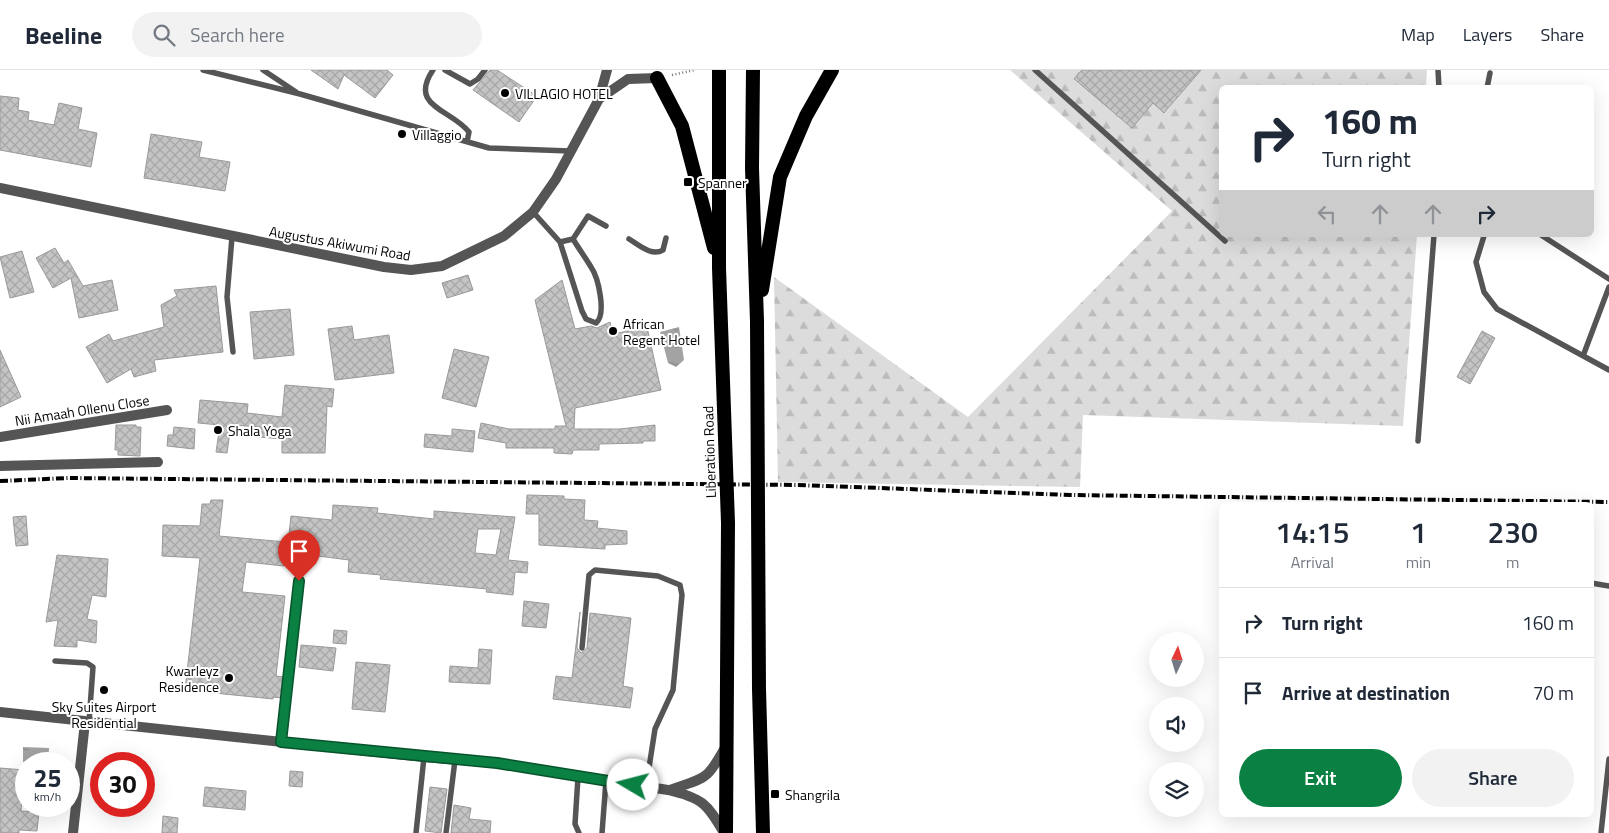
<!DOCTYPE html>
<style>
body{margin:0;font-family:"Titillium Web",sans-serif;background:#f2f2f3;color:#1f2937;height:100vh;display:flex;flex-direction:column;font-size:19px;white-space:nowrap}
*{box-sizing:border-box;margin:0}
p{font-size:16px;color:#747a83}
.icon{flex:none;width:28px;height:28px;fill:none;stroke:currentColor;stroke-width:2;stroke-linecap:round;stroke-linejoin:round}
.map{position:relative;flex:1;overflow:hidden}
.drawer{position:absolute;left:1219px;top:432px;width:375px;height:315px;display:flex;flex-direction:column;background:#fff;border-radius:8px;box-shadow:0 5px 20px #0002}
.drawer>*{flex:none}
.guide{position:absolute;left:1219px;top:15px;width:375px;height:152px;border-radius:8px;box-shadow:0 5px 20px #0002;background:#fff;color:#1f2937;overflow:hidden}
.needle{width:32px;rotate:4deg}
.buttons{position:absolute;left:1149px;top:562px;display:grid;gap:10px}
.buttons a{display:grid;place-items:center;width:55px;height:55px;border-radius:50%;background:#fff;box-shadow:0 5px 20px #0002;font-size:25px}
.speed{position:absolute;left:15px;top:682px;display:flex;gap:10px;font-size:25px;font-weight:700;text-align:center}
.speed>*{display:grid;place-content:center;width:65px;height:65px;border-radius:50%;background:#fff;box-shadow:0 5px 20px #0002;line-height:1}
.speed small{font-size:12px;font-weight:400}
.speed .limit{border:8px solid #d22;background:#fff;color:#111}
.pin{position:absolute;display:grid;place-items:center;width:42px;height:42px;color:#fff;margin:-51px -21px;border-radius:50% 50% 50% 0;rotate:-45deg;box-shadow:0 0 5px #0007}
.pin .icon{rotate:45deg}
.me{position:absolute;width:55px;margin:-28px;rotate:278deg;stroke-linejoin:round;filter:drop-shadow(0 0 4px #0008)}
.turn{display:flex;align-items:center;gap:18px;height:105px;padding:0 20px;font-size:22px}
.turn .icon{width:65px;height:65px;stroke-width:2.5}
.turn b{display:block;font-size:35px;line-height:42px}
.lanes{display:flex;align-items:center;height:48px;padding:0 20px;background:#0003;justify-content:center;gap:25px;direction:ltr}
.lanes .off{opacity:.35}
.eta{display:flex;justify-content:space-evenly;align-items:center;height:85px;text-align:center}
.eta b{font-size:30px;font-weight:600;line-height:35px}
.cta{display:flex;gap:10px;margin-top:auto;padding:10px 20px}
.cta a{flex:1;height:58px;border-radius:30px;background:#0b8043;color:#fff;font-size:20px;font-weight:600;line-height:58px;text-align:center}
.cta a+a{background:#f2f2f3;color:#1f2937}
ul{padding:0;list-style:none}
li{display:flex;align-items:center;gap:15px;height:70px;padding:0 20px;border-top:1px solid #e0e1e3}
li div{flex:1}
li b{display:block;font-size:19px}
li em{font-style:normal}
header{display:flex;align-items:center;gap:30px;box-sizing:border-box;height:70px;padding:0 25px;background:#fff;border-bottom:1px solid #e0e1e3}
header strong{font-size:24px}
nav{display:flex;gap:28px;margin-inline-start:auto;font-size:18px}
.search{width:350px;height:45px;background:#f2f2f3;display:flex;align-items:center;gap:12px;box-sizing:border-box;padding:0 18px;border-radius:28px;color:#747a83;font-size:19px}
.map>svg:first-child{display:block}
.forest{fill:url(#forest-firs)}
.water{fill:url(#water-ripples)}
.building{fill:url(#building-cross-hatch);stroke:#999;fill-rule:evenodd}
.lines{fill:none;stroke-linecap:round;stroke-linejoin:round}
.path{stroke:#777;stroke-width:2.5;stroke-dasharray:1 2.5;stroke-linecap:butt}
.service{stroke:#555;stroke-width:5.5}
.minor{stroke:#555;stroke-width:10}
.trunk{stroke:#000;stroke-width:14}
.rail{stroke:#000;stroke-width:4;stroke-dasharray:8 2.5 1 2.5;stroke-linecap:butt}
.route-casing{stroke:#07532c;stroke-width:12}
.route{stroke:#0b8043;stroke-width:9}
.poi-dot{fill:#000;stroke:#fff;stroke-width:2}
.labels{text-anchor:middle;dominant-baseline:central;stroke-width:4;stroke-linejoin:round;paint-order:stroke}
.poi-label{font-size:14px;fill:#000;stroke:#fff;text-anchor:start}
.street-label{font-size:14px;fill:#000;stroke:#fff}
</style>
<header>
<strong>Beeline</strong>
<div class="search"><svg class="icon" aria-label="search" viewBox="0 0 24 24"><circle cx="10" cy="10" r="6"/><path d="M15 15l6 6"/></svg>Search here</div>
<nav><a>Map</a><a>Layers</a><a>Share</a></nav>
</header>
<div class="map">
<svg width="1609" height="763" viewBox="0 0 1609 763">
<defs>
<pattern id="forest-firs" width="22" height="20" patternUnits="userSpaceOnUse" patternTransform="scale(1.25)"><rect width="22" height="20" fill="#dcdcdc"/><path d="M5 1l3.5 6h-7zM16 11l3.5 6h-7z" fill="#bbb"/></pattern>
<pattern id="water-ripples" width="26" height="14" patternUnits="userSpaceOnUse" patternTransform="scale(1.25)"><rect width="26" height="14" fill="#a3a3a3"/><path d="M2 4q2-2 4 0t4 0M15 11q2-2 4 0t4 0" fill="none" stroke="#8b8b8b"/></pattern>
<pattern id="building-cross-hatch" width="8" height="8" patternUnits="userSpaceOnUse" patternTransform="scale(1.25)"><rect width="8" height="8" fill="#c4c4c4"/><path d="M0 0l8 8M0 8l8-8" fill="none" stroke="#a7a7a7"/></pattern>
</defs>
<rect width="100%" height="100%" fill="#fff"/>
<!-- forest -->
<path class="forest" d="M1010,0h72l-8,10 58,48 21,-25 12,10 36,-43h226l-1,17 -205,1v147h196l-14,191 -320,-11 -3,72 -302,-5 -4,-205 194,140 204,-206z"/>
<!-- water -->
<path class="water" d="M679,257l5,33 -8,7 -8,-4 -8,-31z
M23,677l26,1 -1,16 -25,-2z"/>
<!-- building -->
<path class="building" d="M311,0h76l6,5 -18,23 -31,-23 -6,14z
M490,0h7l40,26 -18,26 -46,-32z
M1082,0h119l-37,43 -11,-10 -21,25 -58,-49z
M0,26l19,2 -1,12 11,2 -1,8 26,5 5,-22 23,5 -4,21 19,4 -6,34 -91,-17z
M151,64l51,8 -3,15 31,5 -5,29 -81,-13z
M55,178l9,15 4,-3 15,26 29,-6 6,30 -39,8 -8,-40 -18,10 -17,-30z
M22,181l12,41 -24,6 -10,-41z
M468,205l5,15 -26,8 -5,-15z
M562,210l13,49 16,-3 6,2 13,-6 3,12 34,-7 14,63 -86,18 -1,21h46l35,-4v16h-12v2l-44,1v6h-26l-1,4 -18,-1v-5h-48v-5l-28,-5 3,-15 28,6h46v-3h11l-31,-126z
M216,216l7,66 -69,8 2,11 -22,6 -3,-8 -24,14 -21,-36 23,-13 4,7 51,-14 -3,-22 16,-9 -3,-6z
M290,239l4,46 -40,4 -4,-47z
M352,256l2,14 35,-5 5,38 -59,7 -7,-51z
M1482,261l13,7 -25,46 -13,-7z
M454,279l35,8 -13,50 -34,-9z
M0,280l21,47 -21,10z
M285,315l49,4 -2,18 -5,-1 -2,47h-43v-14l-22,-2 1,-10 -30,-2 -4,28 -11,-1 4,-27 -22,-2 2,-23 48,4 -1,9 35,4z
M116,355h20v2h5l-1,29 -22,-1v-5h-3z
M174,357l21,2 -1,20 -27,-3 1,-11h5z
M452,359l23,2 -2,21 -49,-5 1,-13 27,2z
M527,425l37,1v3l21,1 -1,20 14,1 -1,7 30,3v13l-22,1v4l-66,-4v-31h-13z
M211,430h12l-4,36 67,6 -2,24 -38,-4 -4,30 43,4 -9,80 8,1 -3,21 -8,-1v2l-88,-9 15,-132 -38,-2 1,-31 37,1 2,-22h8z
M333,435l45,3 -1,5 57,6v-8l81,6 -7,43 20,2 -1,11 -12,-1 -2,23 -27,-3 1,-3 -107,-10 1,-4 -33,-3 1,-12 -62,-8 4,-36 41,4zM478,459h23l-5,26 -21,-2z
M26,446l2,29 -12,1 -3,-29z
M57,485l51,4 -2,38 -14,-2 -5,24 10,2 -1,22 -19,-3v7l-23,-1 4,-26 -12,2z
M524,531l25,3 -3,24 -24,-2z
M580,542l-3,36 4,5 6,-5 3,-35 41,5 -8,68 10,2 -3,20 -77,-9 3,-23 16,2z
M334,560l13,1 -1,13 -13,-1z
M301,575l35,3 -3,23 -34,-4z
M479,579l13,1 -2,34 -41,-2 1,-16 28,2z
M356,592l34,3 -5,47 -33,-3z
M0,698l24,2 -3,41 18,1 -2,19 -18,-1v3h-19z
M290,701l13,1 -1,15 -13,-1z
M205,717l41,4 -1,19 -42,-4z
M430,717l17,2 -6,44 -16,-2z
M454,735l17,3 -2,11 22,2 -1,12h-39z
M163,746l15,2 -1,15h-15z"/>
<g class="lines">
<!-- path -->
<path class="path" d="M672,5l23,-5"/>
<!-- service -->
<path class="service" d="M203,0l97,24 189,54 81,3
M263,0l33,22
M433,0c-25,37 18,39 36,62l-2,10
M445,0l25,14 8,-5 7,-9
M1035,0l190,171
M1438,0l1,18
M1487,18l3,-15
M533,142l27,30 22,69 4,8 10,4c11,-9 2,-46 -5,-56 -6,-10 -12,-18 -18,-28
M1541,165l68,44
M1484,166l-8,26 8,30 13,17 112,61
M232,167l-5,60 6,55
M629,169c10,6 23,18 34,11l3,-12
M560,172l13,-3 15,-23 18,10
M1583,286l26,-69
M1418,371l16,-206
M1591,513l18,3
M582,578l7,-73 6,-5 63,6 22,9 2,10 -9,95 -18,39 -9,58
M55,591l32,2 6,4 -4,55
M281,672l18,-161
M578,707l-3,47 4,9
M416,763l8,-76
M446,763l9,-73
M602,763l4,-52
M1601,763l8,-74"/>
<!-- minor -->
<path class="minor" d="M599,29l29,-20 29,-1
M0,118l384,79 27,3 31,-4 62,-30 29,-24 23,-33 43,-80 8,-29
M0,367l167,-27
M0,396l158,-4
M0,642l424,45 73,6 171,27c34,8 39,13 56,43
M670,720c36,-13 36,-8 56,-44
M73,763l12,-111"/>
<!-- trunk -->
<path class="trunk" d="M719,0v198l9,255 -2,310
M753,0l-1,98 5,153 2,368 4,144
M657,8l25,48 32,122
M762,220l18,-113 26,-61 26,-46"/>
<!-- rail -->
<path class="rail" d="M0,411l68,-3 730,7 272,10 539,7"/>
</g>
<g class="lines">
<defs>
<path id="route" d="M299,511l-18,161 216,21 136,22"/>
</defs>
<!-- route casing -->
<use href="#route" class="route-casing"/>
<!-- route -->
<use href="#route" class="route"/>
</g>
<!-- markers -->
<g class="poi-dot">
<circle cx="505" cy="23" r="5"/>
<circle cx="402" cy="64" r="5"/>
<rect x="683" y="107" width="10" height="10" rx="2.5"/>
<circle cx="613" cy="261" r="5"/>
<circle cx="218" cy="360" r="5"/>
<circle cx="229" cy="608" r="5"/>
<circle cx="104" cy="620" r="5"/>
<rect x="770" y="719" width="10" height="10" rx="2.5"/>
</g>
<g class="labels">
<!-- poi labels -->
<g class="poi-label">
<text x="515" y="23">VILLAGIO HOTEL</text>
<text x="412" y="64">Villaggio</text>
<text x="698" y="112">Spanner</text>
<text x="623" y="253">African<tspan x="623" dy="16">Regent Hotel</tspan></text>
<text x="228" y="360">Shala Yoga</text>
<text x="219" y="600" text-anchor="end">Kwarleyz<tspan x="219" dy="16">Residence</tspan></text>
<text x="104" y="636" text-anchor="middle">Sky Suites Airport<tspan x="104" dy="16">Residential</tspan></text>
<text x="785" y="724">Shangrila</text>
</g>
<!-- street labels -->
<g class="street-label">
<text transform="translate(340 173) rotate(10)">Augustus Akiwumi Road</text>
<text transform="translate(82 340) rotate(-9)">Nii Amaah Ollenu Close</text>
<text transform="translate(709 382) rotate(-92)">Liberation Road</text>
</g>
</g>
</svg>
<div class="buttons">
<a><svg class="needle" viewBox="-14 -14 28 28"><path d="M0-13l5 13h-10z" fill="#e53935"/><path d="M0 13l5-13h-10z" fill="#747a83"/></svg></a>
<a><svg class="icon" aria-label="sound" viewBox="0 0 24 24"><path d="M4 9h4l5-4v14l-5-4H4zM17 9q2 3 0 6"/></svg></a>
<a><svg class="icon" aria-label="layers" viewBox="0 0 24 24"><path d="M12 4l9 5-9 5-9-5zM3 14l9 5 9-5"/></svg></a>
</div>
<div class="speed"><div>25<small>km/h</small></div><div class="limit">30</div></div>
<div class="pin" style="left:299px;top:511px;background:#d93025"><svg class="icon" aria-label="arrive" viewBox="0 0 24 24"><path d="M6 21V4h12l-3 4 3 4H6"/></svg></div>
<svg class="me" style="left:633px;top:715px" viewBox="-20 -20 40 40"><circle r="19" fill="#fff"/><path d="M0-13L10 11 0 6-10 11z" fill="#0b8043"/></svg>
<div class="guide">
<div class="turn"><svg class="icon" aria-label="right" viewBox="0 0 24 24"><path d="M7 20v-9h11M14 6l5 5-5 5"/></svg><div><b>160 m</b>Turn right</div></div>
<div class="lanes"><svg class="icon off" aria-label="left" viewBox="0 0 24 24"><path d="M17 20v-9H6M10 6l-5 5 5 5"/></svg><svg class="icon off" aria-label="ahead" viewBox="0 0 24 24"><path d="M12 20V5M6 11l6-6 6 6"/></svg><svg class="icon off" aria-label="ahead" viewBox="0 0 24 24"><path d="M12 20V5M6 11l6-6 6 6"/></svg><svg class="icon" aria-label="right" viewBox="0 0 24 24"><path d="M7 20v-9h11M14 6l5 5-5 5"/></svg></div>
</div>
<section class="drawer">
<div class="eta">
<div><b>14:15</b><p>Arrival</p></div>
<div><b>1</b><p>min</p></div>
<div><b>230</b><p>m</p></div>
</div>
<ul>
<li><svg class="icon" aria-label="right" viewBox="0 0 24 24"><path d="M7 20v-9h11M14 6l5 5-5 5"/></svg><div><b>Turn right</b></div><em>160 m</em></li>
<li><svg class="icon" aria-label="arrive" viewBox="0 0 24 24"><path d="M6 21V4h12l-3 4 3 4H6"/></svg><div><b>Arrive at destination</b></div><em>70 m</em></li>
</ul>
<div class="cta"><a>Exit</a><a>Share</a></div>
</section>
</div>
